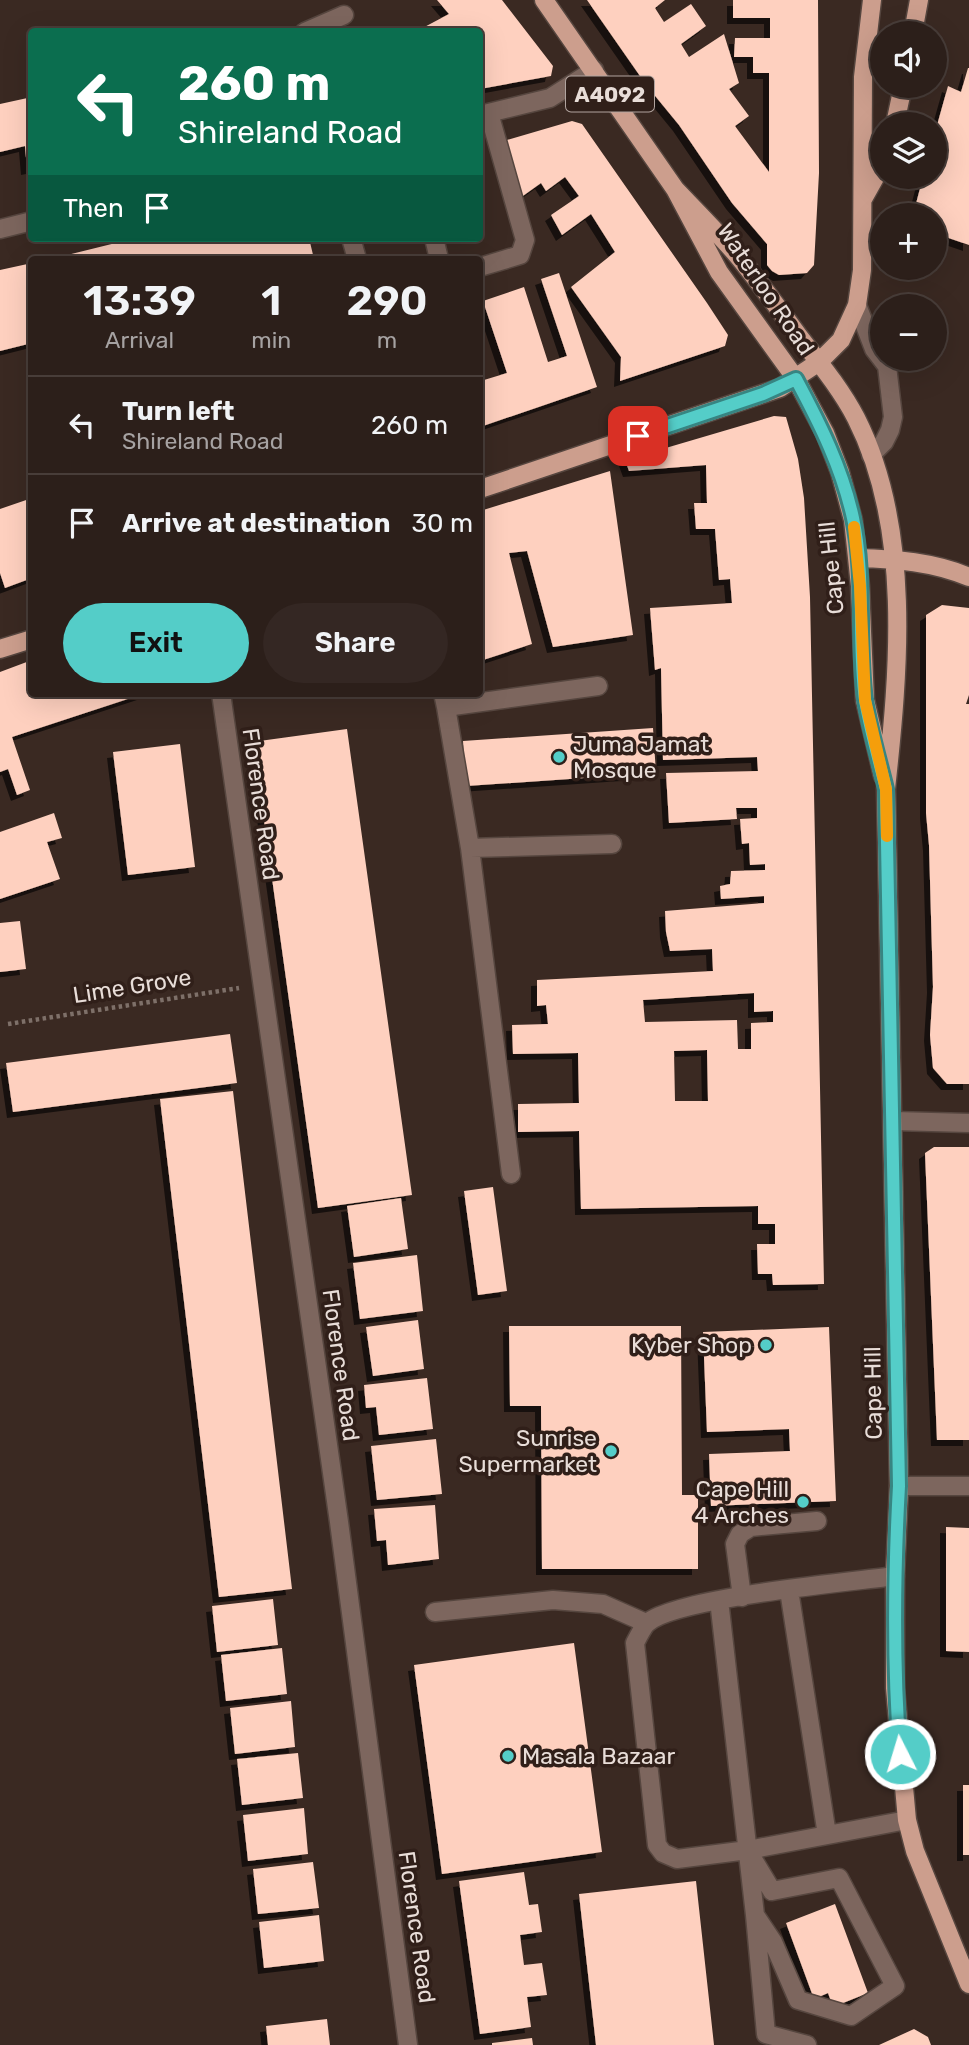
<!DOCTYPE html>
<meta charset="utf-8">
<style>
body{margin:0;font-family:Rubik,sans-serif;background:#342723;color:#f1f3f6;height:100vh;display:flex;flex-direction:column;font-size:26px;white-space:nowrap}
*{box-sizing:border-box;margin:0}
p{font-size:23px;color:#a6a2a2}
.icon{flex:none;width:38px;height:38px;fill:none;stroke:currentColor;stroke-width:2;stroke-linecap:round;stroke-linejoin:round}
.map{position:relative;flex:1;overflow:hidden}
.side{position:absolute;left:28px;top:256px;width:455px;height:441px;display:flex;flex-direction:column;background:#2c1f1a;border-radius:7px;box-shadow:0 7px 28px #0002,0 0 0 2px #483d39}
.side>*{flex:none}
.top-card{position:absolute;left:28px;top:28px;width:455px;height:214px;border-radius:7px;box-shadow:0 7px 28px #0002,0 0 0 2px #483d39;background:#0b6e4f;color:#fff;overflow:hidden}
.tools{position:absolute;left:870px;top:21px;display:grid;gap:14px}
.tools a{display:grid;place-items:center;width:77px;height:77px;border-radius:50%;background:#2c1f1a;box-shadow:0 7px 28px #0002,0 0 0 2px #483d39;font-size:35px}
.pin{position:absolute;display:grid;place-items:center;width:60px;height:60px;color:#fff;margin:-30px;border-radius:14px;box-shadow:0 4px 10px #0006}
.me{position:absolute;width:77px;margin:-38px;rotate:355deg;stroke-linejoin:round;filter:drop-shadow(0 0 5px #0008)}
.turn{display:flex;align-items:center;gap:24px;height:147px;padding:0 35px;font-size:32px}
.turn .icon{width:91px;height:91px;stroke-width:2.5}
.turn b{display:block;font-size:49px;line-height:60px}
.then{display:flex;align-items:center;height:66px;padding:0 35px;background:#0003;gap:14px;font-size:26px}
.eta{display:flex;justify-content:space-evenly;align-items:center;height:119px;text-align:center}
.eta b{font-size:42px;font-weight:600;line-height:49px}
.cta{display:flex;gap:14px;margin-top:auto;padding:14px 35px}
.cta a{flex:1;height:80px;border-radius:42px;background:#54cdc8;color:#111;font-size:28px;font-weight:600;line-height:80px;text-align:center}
.cta a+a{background:#342723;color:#f1f3f6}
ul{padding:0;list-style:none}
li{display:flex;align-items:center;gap:21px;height:98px;padding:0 35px;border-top:2px solid #483d39}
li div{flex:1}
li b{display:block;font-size:26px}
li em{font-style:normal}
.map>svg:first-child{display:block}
.building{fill:#fed0bf;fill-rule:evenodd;filter:url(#shadow)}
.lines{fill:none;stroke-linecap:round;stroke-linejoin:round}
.minor-casing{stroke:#56463f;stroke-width:21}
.major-casing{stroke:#56463f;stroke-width:21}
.path{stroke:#7e7069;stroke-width:4.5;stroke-dasharray:3.5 3.5;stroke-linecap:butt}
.minor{stroke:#7d665e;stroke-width:18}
.major{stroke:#cc9e8d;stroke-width:18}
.route-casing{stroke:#378582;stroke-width:18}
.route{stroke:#54cdc8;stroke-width:12}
.slow{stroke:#f59e0b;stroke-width:12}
.poi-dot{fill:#54cdc8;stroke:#301f19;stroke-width:2.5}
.labels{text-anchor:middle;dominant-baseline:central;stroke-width:7;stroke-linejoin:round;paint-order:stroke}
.shield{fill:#301f19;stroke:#b1a49f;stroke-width:2}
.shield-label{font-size:21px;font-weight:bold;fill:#e8ddd8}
.street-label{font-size:23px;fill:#e8ddd8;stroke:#301f19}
.poi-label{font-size:23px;fill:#e8ddd8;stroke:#301f19;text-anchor:end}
</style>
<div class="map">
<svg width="969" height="2045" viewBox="0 0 969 2045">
<defs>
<filter id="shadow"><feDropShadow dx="-6" dy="6" stdDeviation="0" flood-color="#0009"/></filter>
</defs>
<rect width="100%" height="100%" fill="#3a2922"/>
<!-- building -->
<path class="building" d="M437,0h65l51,66 -2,10 -71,13v-57h-65l34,-18z
M587,0h78l-10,8 9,14 27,-18 15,22 -25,18 8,13 35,-23 15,49 -10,6 20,27 -14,10 34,46v-99h-16v-16h-19l1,-19h35v-20h-37v-18h85l1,173 -5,92 -7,8 -28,2 -7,-4 -5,-6v-21l-35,-41 -53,-78 -32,-39z
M968,68h1v177l-35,-12v-18h-21l10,-38h11v-41l14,-50 13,6z
M32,97v71l-5,1 -2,-23 -25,6v-48z
M572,121l10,3 125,179 21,32 -3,11 -105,35 1,-24 -50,-70 44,-35 -24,-38 -29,21 -11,-20 28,-19 -14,-19 -19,14 -5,-8 -21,15 -20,-56z
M136,238h173l5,21h-263z
M32,263v80l-32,8v-81z
M559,273l38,114 -117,40v-59l4,12 23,-7 -24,-72 41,-14 24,75 19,-6 -26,-77z
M774,416l12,1 12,42 6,39 6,99 14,687 -51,1 -1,-11h-14l-1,-30h18v-20h-17v-18l-177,3 -2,-78 -61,1v-28l61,-1 -1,-50 -65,1 -1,-29 36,-1 -2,-19 -9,1v-26l176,-9 -1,-22 -42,2 -4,-19 -1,-21 99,-8v-7l-43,3 -1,-13 10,-2 1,-13 34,-1v-6l-15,1 -1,-22 -7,1 -2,-25 17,-1v-10h-21l1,11 -68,4 -3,-50 92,-2 -1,-14 -94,3 -2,-92 -6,2 -5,-62 82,-5 -2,-24 -11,1 -4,-51h-19l-2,-26h13l-1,-38 -77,6 -4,-11zM754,993v19l19,-1v11l-22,1v26h-13l-1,-29 -92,2 -2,-22zM707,1050l1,51h-33l-1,-50z
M610,471l23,164 -80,12 -26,-96 -18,2 23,91 -52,17v-150z
M32,498v80l-27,10 -5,-15v-64z
M942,605l27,3v87l-3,9h3v380h-22l-14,-16 -3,-33 3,-48 -4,-142 -3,-32v-198z
M32,660v33l111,1 -131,43 18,53 -13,5 -9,-26 -8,3v-100z
M653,728l3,45 -190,13 -3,-45z
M347,729l65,466 -94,13 -65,-466z
M180,744l15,123 -67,8 -15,-123z
M54,813l8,25 -15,4 13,37 -60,20v-67z
M20,921l6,48 -26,3v-49z
M230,1034l7,49 -224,29 -7,-49z
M233,1091l59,498 -73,8 -59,-498z
M934,1147h35v293h-32l-12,-287z
M493,1187l14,104 -29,4 -14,-104z
M401,1198l7,51 -54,8 -7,-51z
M417,1255l6,56 -63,8 -7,-56z
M418,1320l6,49 -51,7 -7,-49z
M509,1326h172l1,169h16v74h-156l-1,-163h-31z
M829,1327l7,174 -125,5 -2,-52 81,-3 -1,-22 -82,3 -4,-100z
M427,1378l6,51 -54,6 -3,-28 -10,1 -2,-23z
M436,1439l6,55 -65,6 -6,-54z
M435,1505l4,54 -51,6 -2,-25 -9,1 -3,-32z
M946,1527l23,1v124l-23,-1z
M273,1599l5,46 -61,7 -5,-46z
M574,1643l28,209 -160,22 -28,-209z
M282,1648l5,46 -61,7 -5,-46z
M291,1701l4,46 -60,7 -5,-46z
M298,1753l5,45 -61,7 -5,-46z
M963,1785h6v70h-6z
M304,1808l4,46 -60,7 -5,-46z
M313,1862l6,46 -61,6 -5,-45z
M524,1872l5,33 9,-1 4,28 -22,3 4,30 18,-2 5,32 -20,2 4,30 -51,7 -21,-153z
M696,1881l18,164h-118l-17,-151z
M835,1904l33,89 -35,14 -5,-14 -14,6 -28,-76z
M319,1915l5,46 -60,7 -5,-46z
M327,2019l3,26h-62l-2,-19z
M914,2029l14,8 3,8h-52z
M532,2038l1,7h-41v-2z"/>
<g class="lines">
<defs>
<path id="minor" d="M305,32l39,-17
M480,115l70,-17 44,-28
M0,229l32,-8
M351,238l6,21
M434,238l5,21
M480,267l40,-12 5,-15 -36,-127
M857,305l17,44 13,17 6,51 -3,13 -6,12 -13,13
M221,693l118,829 69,523
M443,693l3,14 152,-21
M446,707l24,141 142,-4
M470,848l41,326
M894,1121l75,2
M899,1486h70
M895,1576c-45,6 -224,22 -249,48 -4,5 -8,13 -11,19l22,202 6,8 14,6 71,-9 159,-30
M789,1590l38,245
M742,1597l-7,-53 5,-10 11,-7 66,-6
M719,1600l36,315 11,119 41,11
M435,1612l118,-12 50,4 43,19
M751,1856l21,35 67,-13 56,108 -44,30 -53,-16 -25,-58 -16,-24"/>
<path id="major" d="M544,0l131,189 44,83 77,107 29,54 15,39 13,48 7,66 5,114 18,76
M913,33l6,-33
M895,124l8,-38
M675,189c21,22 42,43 62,66 21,25 41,53 61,80 20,26 43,54 58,83 56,110 43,253 30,371l13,697 -4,90v112l12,132 8,31 54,133
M863,199l19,-34
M480,489l300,-101 39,-26 22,-22 16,-35 5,-35 1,-193 9,-77
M857,558c38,1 77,4 112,19
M0,649l32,-10"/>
</defs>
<!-- minor casing -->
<use href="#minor" class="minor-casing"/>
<!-- major casing -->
<use href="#major" class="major-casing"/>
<!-- path -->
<path class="path" d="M8,1024l231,-36"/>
<!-- minor -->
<use href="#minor" class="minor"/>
<!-- major -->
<use href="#major" class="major"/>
</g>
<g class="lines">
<defs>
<path id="route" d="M638,436l125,-42 33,-15c24,45 46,89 57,139 13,60 4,122 12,182 5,30 14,60 21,89l13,697c-5,89 -6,178 1,268"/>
</defs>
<!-- route casing -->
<use href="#route" class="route-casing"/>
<!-- route -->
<use href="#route" class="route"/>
<!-- slow -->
<path class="slow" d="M854,527l6,59 5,114 21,89 1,47"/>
</g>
<!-- markers -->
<g class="poi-dot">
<circle cx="559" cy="757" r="7"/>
<circle cx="766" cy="1345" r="7"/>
<circle cx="611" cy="1451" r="7"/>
<circle cx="803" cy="1502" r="7"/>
<circle cx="508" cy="1756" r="7"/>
</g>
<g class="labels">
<!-- shield labels -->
<rect class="shield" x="566" y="76.5" width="88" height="35" rx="5"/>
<g class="shield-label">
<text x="610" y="94">A4092</text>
</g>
<!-- street labels -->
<g class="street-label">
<text transform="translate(766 289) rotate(56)">Waterloo Road</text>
<text transform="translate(831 568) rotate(-96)">Cape Hill</text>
<text transform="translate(261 804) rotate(82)">Florence Road</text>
<text transform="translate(132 986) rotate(-9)">Lime Grove</text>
<text transform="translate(341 1365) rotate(82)">Florence Road</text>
<text transform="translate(873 1393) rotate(-91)">Cape Hill</text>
<text transform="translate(417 1927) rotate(82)">Florence Road</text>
</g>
<!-- poi labels -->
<g class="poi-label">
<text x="573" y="744" text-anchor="start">Juma Jamat<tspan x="573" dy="26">Mosque</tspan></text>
<text x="752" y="1345">Kyber Shop</text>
<text x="597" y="1438">Sunrise<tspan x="597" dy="26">Supermarket</tspan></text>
<text x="789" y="1489">Cape Hill<tspan x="789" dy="26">4 Arches</tspan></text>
<text x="522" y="1756" text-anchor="start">Masala Bazaar</text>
</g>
</g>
</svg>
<div class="tools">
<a><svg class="icon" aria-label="sound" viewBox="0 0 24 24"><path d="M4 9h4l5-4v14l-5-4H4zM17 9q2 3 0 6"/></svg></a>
<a><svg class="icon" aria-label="layers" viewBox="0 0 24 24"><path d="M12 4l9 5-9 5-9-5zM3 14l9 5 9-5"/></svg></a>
<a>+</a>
<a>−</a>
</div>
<div class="pin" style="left:638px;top:436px;background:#d93025"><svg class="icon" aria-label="arrive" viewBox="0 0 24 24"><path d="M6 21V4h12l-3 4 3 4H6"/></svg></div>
<svg class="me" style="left:900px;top:1754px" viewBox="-20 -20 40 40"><circle r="17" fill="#54cdc8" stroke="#fff" stroke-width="3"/><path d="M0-11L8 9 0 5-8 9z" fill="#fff"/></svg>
<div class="top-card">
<div class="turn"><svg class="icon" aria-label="left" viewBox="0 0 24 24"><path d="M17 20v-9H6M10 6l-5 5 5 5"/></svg><div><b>260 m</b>Shireland Road</div></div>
<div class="then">Then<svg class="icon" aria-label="arrive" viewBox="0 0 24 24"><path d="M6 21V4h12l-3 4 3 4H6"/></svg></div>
</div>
<section class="side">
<div class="eta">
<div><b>13:39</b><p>Arrival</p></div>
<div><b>1</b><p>min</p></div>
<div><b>290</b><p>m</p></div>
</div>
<ul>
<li><svg class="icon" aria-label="left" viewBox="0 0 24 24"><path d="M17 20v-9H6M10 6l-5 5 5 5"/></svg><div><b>Turn left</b><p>Shireland Road</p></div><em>260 m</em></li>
<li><svg class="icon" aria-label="arrive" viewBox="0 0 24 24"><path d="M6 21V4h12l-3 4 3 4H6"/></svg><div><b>Arrive at destination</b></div><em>30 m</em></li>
</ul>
<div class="cta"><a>Exit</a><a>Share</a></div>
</section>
</div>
